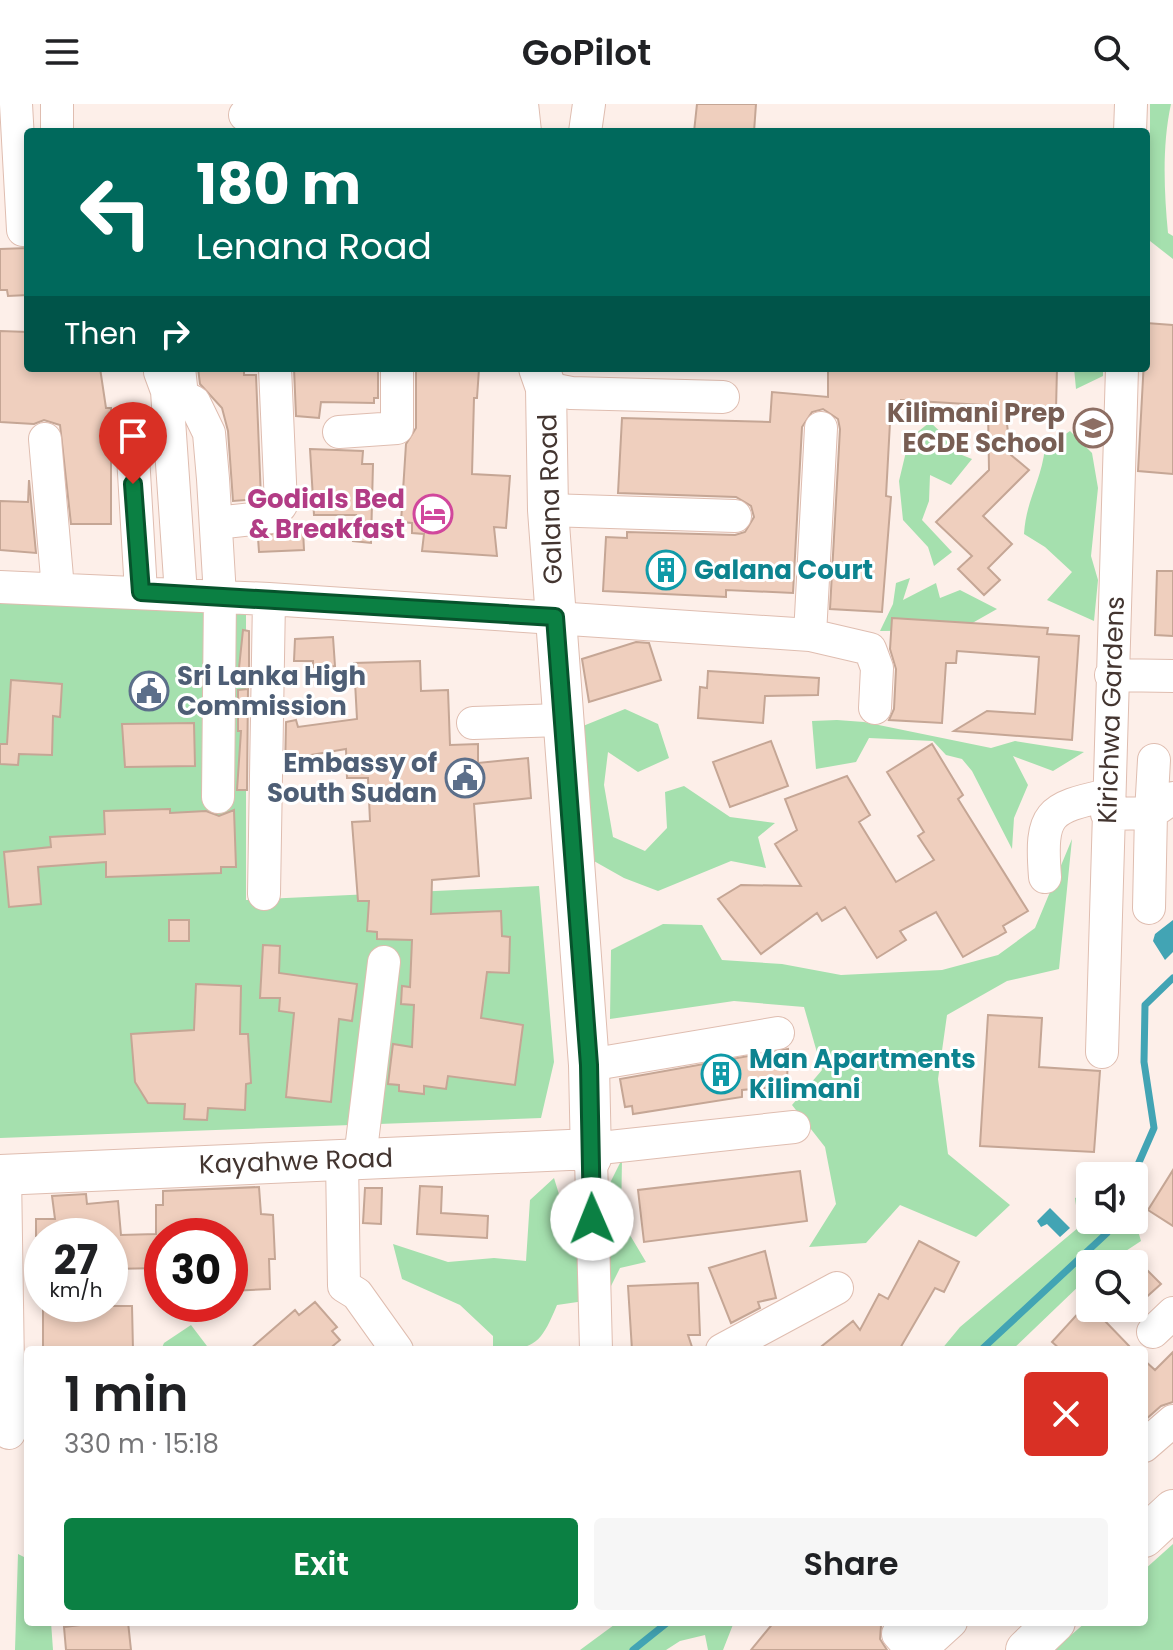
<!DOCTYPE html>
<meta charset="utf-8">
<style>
body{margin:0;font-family:Poppins,sans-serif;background:#f6f6f6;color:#202124;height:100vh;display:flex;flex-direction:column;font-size:30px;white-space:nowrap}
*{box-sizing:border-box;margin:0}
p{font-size:26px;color:#757577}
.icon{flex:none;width:44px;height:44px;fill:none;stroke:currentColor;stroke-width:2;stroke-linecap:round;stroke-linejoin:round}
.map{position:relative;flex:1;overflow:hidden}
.side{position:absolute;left:24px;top:1242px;width:1124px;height:280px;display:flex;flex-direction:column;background:#fff;border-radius:8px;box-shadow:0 4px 12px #0003}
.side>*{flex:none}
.hud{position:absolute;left:24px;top:24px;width:1126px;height:244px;border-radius:8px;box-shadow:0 4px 12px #0003;background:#00695c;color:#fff;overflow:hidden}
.fabs{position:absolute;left:1076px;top:1058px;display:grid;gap:16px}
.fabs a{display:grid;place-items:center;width:72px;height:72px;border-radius:8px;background:#fff;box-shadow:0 4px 12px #0003;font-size:40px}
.speed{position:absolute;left:24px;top:1114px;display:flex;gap:16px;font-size:40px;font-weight:700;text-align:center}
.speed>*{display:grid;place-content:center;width:104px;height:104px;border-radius:50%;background:#fff;box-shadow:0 4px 12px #0003;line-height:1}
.speed small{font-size:20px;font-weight:400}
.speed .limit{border:12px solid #d22;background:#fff;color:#111}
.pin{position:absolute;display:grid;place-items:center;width:68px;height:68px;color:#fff;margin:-82px -34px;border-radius:50% 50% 50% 0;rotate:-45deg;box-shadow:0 0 8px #0007}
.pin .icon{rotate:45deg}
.me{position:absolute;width:88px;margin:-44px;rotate:359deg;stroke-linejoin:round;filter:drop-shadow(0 0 6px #0008)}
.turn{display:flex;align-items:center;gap:28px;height:168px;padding:0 40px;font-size:36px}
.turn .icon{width:104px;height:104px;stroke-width:2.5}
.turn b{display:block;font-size:56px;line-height:68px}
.then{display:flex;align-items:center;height:76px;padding:0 40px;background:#0003;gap:16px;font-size:30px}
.round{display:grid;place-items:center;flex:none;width:84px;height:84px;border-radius:8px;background:#f6f6f6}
.summary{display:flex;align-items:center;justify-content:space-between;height:136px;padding:0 40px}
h1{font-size:48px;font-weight:600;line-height:60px}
.primary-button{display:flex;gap:16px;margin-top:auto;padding:16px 40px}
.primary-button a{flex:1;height:92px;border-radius:8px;background:#0b8043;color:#fff;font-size:32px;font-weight:600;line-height:92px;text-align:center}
.primary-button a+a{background:#f6f6f6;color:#202124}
header{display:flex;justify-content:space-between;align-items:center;height:104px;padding:0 40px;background:#fff;font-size:36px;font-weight:600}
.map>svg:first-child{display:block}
.green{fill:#a5e0ae}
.water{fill:#42a4b4}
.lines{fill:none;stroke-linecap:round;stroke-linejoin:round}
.stream{stroke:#42a4b4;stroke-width:7}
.building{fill:#efcfbe;stroke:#c5a695;stroke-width:2}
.minor-casing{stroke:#dfbdb0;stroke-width:34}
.major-casing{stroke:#dfbdb0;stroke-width:42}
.minor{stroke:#fff;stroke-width:32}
.major{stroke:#fff;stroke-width:40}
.route-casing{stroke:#07532c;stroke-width:20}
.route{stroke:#0b8043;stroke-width:14}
.labels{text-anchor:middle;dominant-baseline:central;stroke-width:6;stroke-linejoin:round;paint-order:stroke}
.education-label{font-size:26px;font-weight:bold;fill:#785e54;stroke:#fff;text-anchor:end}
.hotel-label{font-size:26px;font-weight:bold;fill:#b23c85;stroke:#fff;text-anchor:end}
.street-label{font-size:26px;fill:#433530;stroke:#fff}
.culture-label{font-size:26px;font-weight:bold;fill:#0d838f;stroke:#fff;text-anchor:start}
.service-label{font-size:26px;font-weight:bold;fill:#4e5e75;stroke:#fff;text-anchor:start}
</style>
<header><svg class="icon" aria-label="menu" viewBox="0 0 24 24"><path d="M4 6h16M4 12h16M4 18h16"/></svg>GoPilot<svg class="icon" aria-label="search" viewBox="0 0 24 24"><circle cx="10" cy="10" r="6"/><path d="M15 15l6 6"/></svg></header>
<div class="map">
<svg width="1173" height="1546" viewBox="0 0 1173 1546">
<rect width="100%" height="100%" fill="#fdefe9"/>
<!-- green -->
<path class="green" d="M1150,0h21c-9,41 -7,87 -3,129l5,3v23l-23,-18z
M1074,264h29v8l-27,13z
M930,318l19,18 3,11 20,8 -21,26 -21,-10 -1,26 -7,19 30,32 -18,14 -6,-19 -25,-27 -4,-39 10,-42z
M1070,327l22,22 6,35 -7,68 7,24 -4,41 -47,-21 25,-28 -27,-25 -21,-13c2,-34 17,-52 21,-86z
M910,474l-7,22 33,-17 4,15 20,-8 37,19 -37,21 -80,1 13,-27 3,-21z
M0,497l246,13v286l293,-14 15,176 -13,56 -541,20z
M625,605l33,15 11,34 -31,14 -30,-20 -4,33 9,52 32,14 22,-23 -2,-36 19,-6 46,31 45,6 -17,14 8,31 -35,-7 -73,30 -34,-13 -39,-22 -2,-130z
M837,616l27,2 127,26 24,-7 69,11 -31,19 -40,-15 15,29 -14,33 -2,31 -40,-78 -10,-12 -16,-4 -13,-14 -64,-3 -13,24 -40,7 -4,-48z
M1072,735l-13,130 -52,12 -60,34 -9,64 10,75 62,51 -34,32 -76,-32 -34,38 -57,4 27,-43 -11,-57 -33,-42 30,-35 -18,-63 -70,-6 -124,18 1,-69 52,-26 39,1 20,35 60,4 59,11 101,-5 56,-15 37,-27z
M622,1055l-1,61 25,42 -26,6 -15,30 -48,7c-16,38 -21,45 -64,45v-14l-33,-31 -58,-26 -9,-35 55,18 46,-4 32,3 4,-61 24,-22 20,65 35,1 -6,-47z
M1090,1088v28l44,-3 7,24 -35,23h-16l-2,21 -6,-2 -70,67h-71l19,-23 119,-100 -4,-29z
M191,1221l19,25h-49l3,-7z
M1173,1440v106h-119l32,-28h58v-52z
M18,1450l10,5v63h23l2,28h-38z
M618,1518h116l-11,28h-15l-3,-15 -25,6 -14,9h-86z"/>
<!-- water -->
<path class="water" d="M1173,816v32l-8,8 -12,-19 2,-7z
M1050,1104l20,20 -10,9 -13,-13 -6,3 -4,-6z"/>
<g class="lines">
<!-- stream -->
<path class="stream" d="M1133,1072l21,-48 -10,-66 1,-57 28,-27
M981,1246l126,-117 6,-13
M633,1546l35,-28"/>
</g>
<!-- building -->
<path class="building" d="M697,0h59l-2,28h-60z
M28,144v47l-20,1 -1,-6h-7v-41z
M1146,219l27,2v149l-35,-3z
M0,227l28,1v36h72l6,40h5v116h-40l-11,-99 -16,-5 -10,4 -34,-2z
M198,264h46v7h12l5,124 -28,2 -5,-70 -6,-23 -22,-24z
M294,264h84v30h-4v5l-53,-1 -2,16 -23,-2z
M416,264l63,1 -2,29h-3l-2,76 38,2 -4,52 -12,-1 3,29 -75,-5 2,-17 -12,-1v-10l-11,-1 5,-78 10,-16z
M828,264h229l-1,42 -51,-1 6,46 18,15 -46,46 29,28 -24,24 12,12 -16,15 -26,-26 14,-13 -36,-34 53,-52 -1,-61 -6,-1v-3l-81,-5v4h-10l-5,92 5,1 -9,115 -52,-3 10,-180 -2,-10 -15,-10 -11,3 -10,15 -9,166 -67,-3v7l-123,-6 3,-54 21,1v-6l108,3 10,-3 9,-15 -3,-11 -15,-9 -118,-4 4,-75 148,4 2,-30 56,5z
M310,345l53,2 -1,13h11l-2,79 -18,-2 3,-26h-42z
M29,376l7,73 -36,-3v-49l28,1z
M284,426h19l1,20 -45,2 -1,-14z
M1157,467h16v65l-18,-1z
M892,514l156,10 -1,6 32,2 -7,104 -118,-9 33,-20 48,3 4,-57 -82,-6 -1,12h-10l-4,60 -53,-3 5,-11 2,-40 -6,-20z
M243,526l6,1v38l-10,-1z
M333,533l2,29 -22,1v-6h-19l1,-22z
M636,538l13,1 12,37 -72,22 -7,-43z
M420,557l1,30 27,-1 2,55 28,-1v19l50,-5 3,40 -57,6 5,72 -47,4 -1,34 70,-3 1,25 8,1 -1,36 -22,-1 -6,46 42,7 -8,60 -67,-9 -2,13 -22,-3v8l-25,-3v-6l-11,-1 5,-40 19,3 2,-42 -13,-1 1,-18 8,1 2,-47 -35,-1v-7l-10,-1 2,-30h-11l-6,-79 18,-1 -2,-43h-21l-1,-29 -59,10 -2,15 1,-52 10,-2 2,7 59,-8 -3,-56z
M708,567l111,7 -1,17 -53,1 -2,27 -65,-5 2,-31 7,1z
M11,576l51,4 -2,33 -7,-1 -1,39 -33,-1 -1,11 -18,-1v-20h7z
M248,585l-1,101h-10l4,-59h-3v-41z
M194,619l1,43 -70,1 -3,-43z
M771,637l17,45 -58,21 -17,-45z
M932,640l31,51 -5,4 70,112 -25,15 3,6 -43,25 -27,-45 -36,19 6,9 -29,18 -32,-51 -23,14 -5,-8 -56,41 -43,-55 23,-14 60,1 -26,-42 22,-14 -12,-31 62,-23 23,39 -11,7 37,60 38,-22 -16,-24 6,-4 -37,-60z
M170,705v4l36,-2 13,5 15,-6 2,57h-15v6l-115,4v-15l-68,5 3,37 -32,3 -5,-55 47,-5 -1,-10 55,-3 -1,-23z
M169,816h20v21h-20z
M263,841l17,1 -1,27 78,11 -5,37 -13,-2 -8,83 -45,-5 8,-84 -15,-2 1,-13h-20z
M196,880l45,2 -1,48h8l3,49 -5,1 -1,26 -37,-2 -1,12 -23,-1 1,-15 -37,-1 -13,-21 -4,-48 63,-4z
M988,911l54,3 -3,49 61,4 -6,81 -114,-6z
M788,945l-1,37 -45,4v7l-109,17 -1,-8 -7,1 -5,-28z
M1173,1066v56l-25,-16z
M800,1067l7,50 -163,21 -6,-52z
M420,1082l22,1 -1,26 47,3 -1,22 -70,-4z
M259,1083l2,27 12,1 2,44h-6l1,30 -40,2v-55h-68v32l-52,1v-33h-74v-17h19l-3,-23 34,-2 1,10 31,-3 3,34 35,-1v-29h7v-14z
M365,1084h17l-1,36 -18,-1z
M919,1137l40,21 -15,30 -9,-4 -36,62h-82l36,-29 7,9 19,-36 9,5z
M765,1147l11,47 -18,4 2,6 -29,15 -22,-55z
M1134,1153l27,27 -19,17 -8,-9z
M698,1179l2,52h-12l5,15h-61l-4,-64z
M315,1198l22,25 -5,4 8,9 -12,10h-79l46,-40 4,5z
M43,1202h89l1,44h-90z
M1083,1204h34l-13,12 29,30h-72l-9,-8z
M1173,1248v50l-12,4 -17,15v-61l11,10z
M105,1518h23l3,28h-65l-2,-23z
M774,1518h103l4,4 -1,13 7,11h-136z"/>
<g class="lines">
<defs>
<path id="minor" d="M16,0l7,126
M57,0v28
M245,11l275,3
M585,28l4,-28
M1130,28l1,-28
M179,264l3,28 12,6 15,31 4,46 7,117 -2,201
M160,268l7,19 14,203
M546,284l25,5 152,4
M131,318l10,170
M339,328l58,-4v-60
M45,335l13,150
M548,406l187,6
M216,419l55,-6 10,-12 -6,-137
M0,483l269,12 541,36 60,14 7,19 -2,40
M810,531l11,-207
M1111,571l62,1
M473,619l88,-3
M1154,656l-3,53 22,-15
M1107,710l44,-1 -2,95
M1045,773c-5,-64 3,-69 63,-82
M264,790l5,-295
M1102,948l20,-684
M589,961l189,-32
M591,1045l203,-22
M360,1054l24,-196
M591,1054l5,192
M342,1056l2,126 13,8 40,56
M5,1070l4,259
M1153,1228l20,-19
M722,1246l115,-62
M1144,1342l29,-25
M908,1518l-10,12 14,16
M920,1546l31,-28"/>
<path id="major" d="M518,0l3,28
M539,264l7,20 2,122 41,555 2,93
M0,1071l591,-26
M1144,1433l29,-27
M1026,1546l29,-28"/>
</defs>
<!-- minor casing -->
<use href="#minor" class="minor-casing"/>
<!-- major casing -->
<use href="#major" class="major-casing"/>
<!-- minor -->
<use href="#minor" class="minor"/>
<!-- major -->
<use href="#major" class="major"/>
</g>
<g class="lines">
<defs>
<path id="route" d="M133,380l8,108 414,25 34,448 3,154"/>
</defs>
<!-- route casing -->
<use href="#route" class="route-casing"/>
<!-- route -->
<use href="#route" class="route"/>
</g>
<!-- icons -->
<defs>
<symbol id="school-ring" viewBox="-11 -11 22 22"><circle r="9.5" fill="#fff" stroke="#8d6e63" stroke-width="1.5"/><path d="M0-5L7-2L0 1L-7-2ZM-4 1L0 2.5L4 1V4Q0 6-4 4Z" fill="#8d6e63"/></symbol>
<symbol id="hotel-ring" viewBox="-11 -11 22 22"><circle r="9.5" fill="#fff" stroke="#d1479c" stroke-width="1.5"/><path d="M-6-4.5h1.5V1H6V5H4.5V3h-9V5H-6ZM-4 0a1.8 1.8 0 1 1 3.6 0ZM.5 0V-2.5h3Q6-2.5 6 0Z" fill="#d1479c"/></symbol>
<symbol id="building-ring" viewBox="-11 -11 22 22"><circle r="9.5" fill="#fff" stroke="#0f9aa8" stroke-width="1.5"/><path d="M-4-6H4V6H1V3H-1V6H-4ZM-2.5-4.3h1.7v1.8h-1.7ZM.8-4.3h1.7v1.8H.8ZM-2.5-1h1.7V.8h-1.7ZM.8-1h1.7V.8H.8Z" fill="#0f9aa8"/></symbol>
<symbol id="civic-ring" viewBox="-11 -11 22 22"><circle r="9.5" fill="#fff" stroke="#5c6f8a" stroke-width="1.5"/><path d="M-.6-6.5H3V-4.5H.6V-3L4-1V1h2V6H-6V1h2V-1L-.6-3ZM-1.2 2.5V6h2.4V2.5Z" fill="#5c6f8a"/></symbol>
</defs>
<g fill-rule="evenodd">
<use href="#school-ring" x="1071" y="302" width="44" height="44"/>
<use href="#hotel-ring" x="411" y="388" width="44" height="44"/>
<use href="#building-ring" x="644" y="444" width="44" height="44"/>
<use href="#civic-ring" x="127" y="565" width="44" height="44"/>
<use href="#civic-ring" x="443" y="652" width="44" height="44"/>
<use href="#building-ring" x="699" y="948" width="44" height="44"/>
</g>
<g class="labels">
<!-- education labels -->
<g class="education-label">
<text x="1065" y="309">Kilimani Prep<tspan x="1065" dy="30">ECDE School</tspan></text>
</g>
<!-- hotel labels -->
<g class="hotel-label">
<text x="405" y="395">Godials Bed<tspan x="405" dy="30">&amp; Breakfast</tspan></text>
</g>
<!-- street labels -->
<g class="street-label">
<text transform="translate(550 395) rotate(-92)">Galana Road</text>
<text transform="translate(1111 606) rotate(-88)">Kirichwa Gardens</text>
<text transform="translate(296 1057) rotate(-2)">Kayahwe Road</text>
</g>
<!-- culture labels -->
<g class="culture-label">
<text x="694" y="466">Galana Court</text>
<text x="749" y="955">Man Apartments<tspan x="749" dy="30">Kilimani</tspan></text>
</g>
<!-- service labels -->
<g class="service-label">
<text x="177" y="572">Sri Lanka High<tspan x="177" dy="30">Commission</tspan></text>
<text x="437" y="659" text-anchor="end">Embassy of<tspan x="437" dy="30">South Sudan</tspan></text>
</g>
</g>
</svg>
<div class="fabs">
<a><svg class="icon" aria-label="sound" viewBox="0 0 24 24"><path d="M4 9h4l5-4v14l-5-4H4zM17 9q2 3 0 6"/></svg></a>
<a><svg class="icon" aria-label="search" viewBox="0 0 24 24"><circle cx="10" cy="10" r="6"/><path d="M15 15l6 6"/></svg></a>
</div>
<div class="speed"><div>27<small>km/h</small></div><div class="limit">30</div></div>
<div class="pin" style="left:133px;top:380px;background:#d93025"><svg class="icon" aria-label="arrive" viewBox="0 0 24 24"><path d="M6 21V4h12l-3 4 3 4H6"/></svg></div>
<svg class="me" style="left:592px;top:1115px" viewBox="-20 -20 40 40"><circle r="19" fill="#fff"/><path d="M0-13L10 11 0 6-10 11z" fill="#0b8043"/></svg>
<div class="hud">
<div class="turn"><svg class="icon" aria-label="left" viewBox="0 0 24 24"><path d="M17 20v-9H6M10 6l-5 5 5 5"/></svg><div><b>180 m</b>Lenana Road</div></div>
<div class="then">Then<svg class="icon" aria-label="right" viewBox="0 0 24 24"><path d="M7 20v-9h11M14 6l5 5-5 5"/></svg></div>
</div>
<section class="side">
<div class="summary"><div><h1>1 min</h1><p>330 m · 15:18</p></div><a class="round" style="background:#d93025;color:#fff"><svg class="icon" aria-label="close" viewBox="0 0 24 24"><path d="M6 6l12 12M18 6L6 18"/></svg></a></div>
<div class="primary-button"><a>Exit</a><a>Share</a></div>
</section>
</div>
